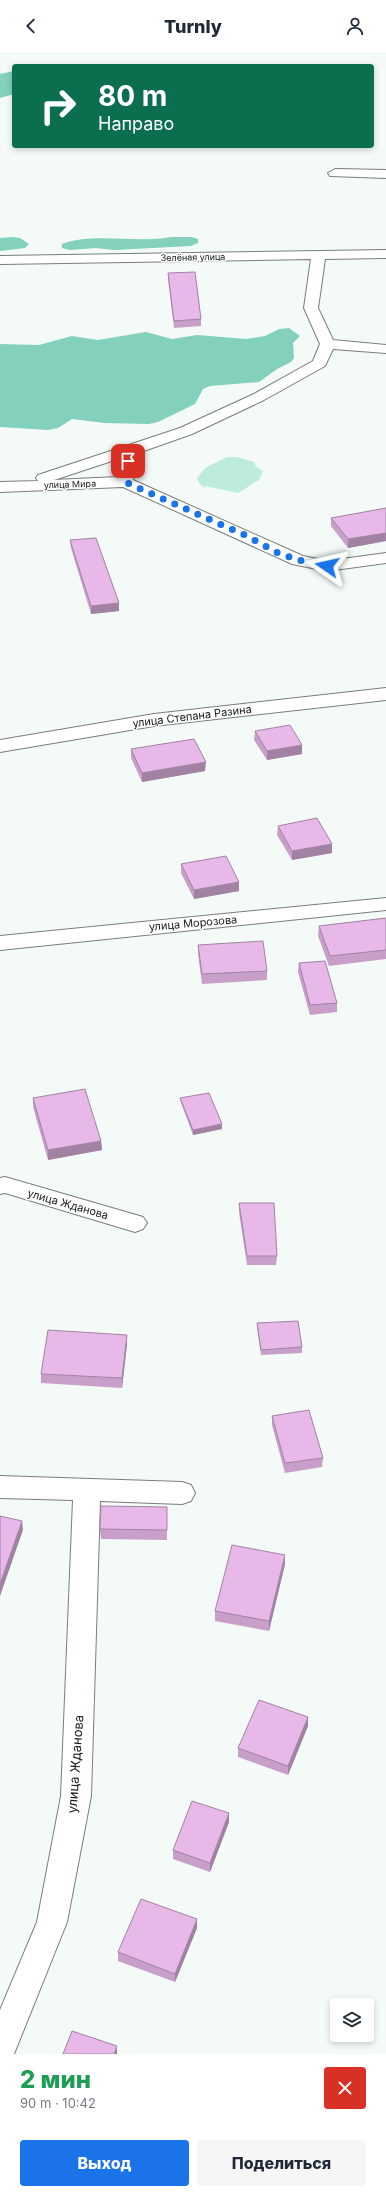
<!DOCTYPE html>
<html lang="ru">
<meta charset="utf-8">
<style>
body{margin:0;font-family:Inter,sans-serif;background:#f6f6f7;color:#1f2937;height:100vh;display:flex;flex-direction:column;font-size:15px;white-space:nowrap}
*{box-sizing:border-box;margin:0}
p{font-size:13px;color:#747a83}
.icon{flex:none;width:22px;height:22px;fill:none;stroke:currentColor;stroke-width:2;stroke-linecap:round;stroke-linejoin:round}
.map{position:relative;height:2002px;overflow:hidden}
.panel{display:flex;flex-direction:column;background:#fff;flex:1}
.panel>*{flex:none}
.top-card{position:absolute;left:12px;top:12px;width:362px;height:84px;border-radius:4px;box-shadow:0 2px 6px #0003;background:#0b6e4f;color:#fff;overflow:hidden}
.controls{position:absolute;left:330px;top:1946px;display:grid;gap:8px}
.controls a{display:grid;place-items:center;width:44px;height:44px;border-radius:4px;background:#fff;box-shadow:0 2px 6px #0003;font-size:20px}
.pin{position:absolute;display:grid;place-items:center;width:34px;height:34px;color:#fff;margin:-17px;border-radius:8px;box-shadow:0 2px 6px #0006}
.me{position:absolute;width:44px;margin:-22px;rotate:281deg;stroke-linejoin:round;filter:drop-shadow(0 0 3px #0008)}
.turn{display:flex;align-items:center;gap:14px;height:84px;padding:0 20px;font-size:18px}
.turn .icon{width:52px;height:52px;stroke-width:2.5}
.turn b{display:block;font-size:28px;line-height:34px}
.round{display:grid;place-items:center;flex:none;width:42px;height:42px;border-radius:4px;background:#f6f6f7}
.overview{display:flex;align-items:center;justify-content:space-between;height:68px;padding:0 20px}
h1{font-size:24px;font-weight:800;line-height:30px;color:#1e9e55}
.primary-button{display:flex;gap:8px;margin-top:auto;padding:8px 20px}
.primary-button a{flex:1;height:46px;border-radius:4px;background:#1a73e8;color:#fff;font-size:16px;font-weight:800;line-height:46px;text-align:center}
.primary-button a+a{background:#f6f6f7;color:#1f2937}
header{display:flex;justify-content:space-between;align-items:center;height:52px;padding:0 20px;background:#fff;font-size:18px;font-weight:800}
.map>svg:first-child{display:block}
.green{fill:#bdebde}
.forest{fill:#83d0bd}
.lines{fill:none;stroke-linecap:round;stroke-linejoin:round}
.minor-casing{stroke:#787e7c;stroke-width:2}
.minor{fill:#fff;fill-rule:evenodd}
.wall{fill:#c89fc8}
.shaded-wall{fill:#a282a2}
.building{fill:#e8b9e8;stroke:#a282a2}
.route{stroke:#1a73e8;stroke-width:7;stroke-dasharray:0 12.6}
.labels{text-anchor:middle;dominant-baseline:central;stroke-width:3;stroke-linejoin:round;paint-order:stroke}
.far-street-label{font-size:9px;fill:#181a1a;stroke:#fff}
.street-label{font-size:11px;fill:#181a1a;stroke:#fff}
.near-street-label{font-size:13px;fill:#181a1a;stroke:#fff}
</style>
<header><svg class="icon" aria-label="back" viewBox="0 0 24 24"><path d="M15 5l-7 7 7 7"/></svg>Turnly<svg class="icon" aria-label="person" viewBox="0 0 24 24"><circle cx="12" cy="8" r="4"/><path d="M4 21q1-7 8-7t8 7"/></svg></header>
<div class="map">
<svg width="386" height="2002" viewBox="0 0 386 2002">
<rect width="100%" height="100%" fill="#f3faf8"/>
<!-- green -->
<path class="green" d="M227,405h10l17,5 2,5 7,4 -4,9 -21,13 -33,-7v2l-6,-5 -2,-5 8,-10z"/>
<!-- forest -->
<path class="forest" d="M14,19v23l-14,4v-24z
M13,185l7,1 9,6 -4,4 -25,3v-13z
M171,185h20l7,2v4l-7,3 -77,4 -18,-2 -26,2 -8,-2v-4c35,-12 73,0 109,-7z
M289,276l11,8 -7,7 1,15 -3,4 -14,7 -18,13 -49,4 -7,3 -8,15 -37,18 -9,2 -45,-1 -32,-4 -14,9 -10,2 -48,-3v-83l39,1 33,-9 26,4 48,-8 26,7 25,-4 49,4 19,-3 14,-7z"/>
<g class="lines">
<defs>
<path id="minor" d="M335,117l51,1v8l-56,-2 -2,-3z
M386,198v8l-61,1 -7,49 15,32 53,5v8l-53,-4 -8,17 -61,34 -72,34 -54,19 -5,27 170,76 24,5 59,-8v10l-59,8 -35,-7 -169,-77 -123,5v-10l38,-1 -2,-3 2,-3 142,-47 74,-34 59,-33 7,-17 -16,-36 7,-49 -311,5v-8zM121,406l-3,19 -64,3z
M386,636v12l-232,26 -154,26v-12l154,-26z
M386,846v12l-386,40v-14z
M5,1125l138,40 4,6 -4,6 -8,3 -130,-39 -5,1v-16z
M0,1424l182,6 9,3 4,8 -4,8 -9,3 -82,-3 -9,295 -24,126 -53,132h-14v-44l37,-88 24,-126 12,-296 -73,-2z"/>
</defs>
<!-- minor casing -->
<use href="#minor" class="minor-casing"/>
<!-- minor -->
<use href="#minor" class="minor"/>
</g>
<!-- wall -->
<path class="wall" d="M168,221l33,46v7l-27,2 -6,-49z
M386,456v33l-38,7 -17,-22v-8z
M70,488l49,63v8l-28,3 -20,-66z
M255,679l47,23 -35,6 -13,-20z
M131,697l74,22 -63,11 -11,-24z
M278,774l54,18v9l-40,7 -15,-25z
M181,812l58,27 -45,8 -13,-26z
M386,866v41l-57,7 -11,-30 1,-10z
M198,893l69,26v9l-65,4 -4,-30z
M299,911l38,40v9l-27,3 -12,-43z
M33,1046l68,43 1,9 -54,10 -15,-53z
M180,1046l42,26v5l-29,6 -12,-32z
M239,1151l38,53 -1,9h-29l-8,-53z
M257,1271l45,24v6l-41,2 -4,-27z
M127,1283v9l-5,44 -81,-5v-9z
M272,1364l51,42 -1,9 -37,6 -13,-48z
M167,1455v33l-66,-1 -1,-10z
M285,1512l-16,67 -54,-10v-10z
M308,1674l-20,49 -50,-18v-9z
M229,1761v9l-19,50 -37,-13v-9z
M197,1876l-22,54 -57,-21v-9z"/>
<!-- shaded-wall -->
<path class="shaded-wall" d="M386,481v8l-38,7v-9z
M119,551v8l-28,3v-8z
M302,693v9l-35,6v-9z
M206,710l-1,9 -63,11v-9z
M332,792v9l-40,7v-9z
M239,830v9l-45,8v-9z
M222,1072v5l-29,6v-5z
M101,1089l1,9 -54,10v-10z
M127,1283v9l-5,44v-10z
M22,1469l1,9 -23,66v-12z
M285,1503v9l-16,67v-10z
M308,1665v9l-20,49v-9z
M229,1761v9l-19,50v-9z
M197,1867v9l-22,54v-8z
M117,1994v8h-3z"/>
<!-- building -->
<path class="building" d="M195,220l6,47 -27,2 -6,-48z
M386,456v25l-38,6 -17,-21z
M96,486l23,65 -28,3 -21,-66z
M290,673l12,20 -35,6 -12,-20z
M194,687l12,23 -64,11 -11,-24z
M317,766l15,26 -40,7 -14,-25z
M226,804l13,26 -45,8 -13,-26z
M386,866v32l-56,6 -11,-30z
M263,889l4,30 -65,3 -4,-29z
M325,909l12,42 -27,2 -11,-42z
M85,1037l16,52 -53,9 -15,-52z
M209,1041l13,31 -29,6 -13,-32z
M239,1151h35l3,53h-30z
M298,1269l4,26 -41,3 -4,-27z
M48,1278l79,5 -5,43 -81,-4z
M309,1358l14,48 -38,5 -13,-47z
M101,1454l66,1v23l-67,-1z
M0,1464l22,5 -22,63z
M232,1493l53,10 -16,66 -54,-10z
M259,1648l49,17 -20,49 -50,-18z
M192,1749l37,12 -19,50 -37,-13z
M141,1847l56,20 -22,55 -57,-22z
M72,1979l45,15 -3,8h-51z"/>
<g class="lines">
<!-- route -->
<path class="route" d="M128,409l-3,21 122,54 31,17 20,7 29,6"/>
</g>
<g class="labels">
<!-- far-street labels -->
<g class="far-street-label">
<text transform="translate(193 205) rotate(-1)">Зелёная улица</text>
<text transform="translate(70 432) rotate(-2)">улица Мира</text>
</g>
<!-- street labels -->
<g class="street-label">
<text transform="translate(192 664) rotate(-7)">улица Степана Разина</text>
<text transform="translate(193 871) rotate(-5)">улица Морозова</text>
<text transform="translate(68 1152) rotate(16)">улица Жданова</text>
</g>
<!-- near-street labels -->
<g class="near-street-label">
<text transform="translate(75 1712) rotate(-86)">улица Жданова</text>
</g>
</g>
</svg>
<div class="controls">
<a><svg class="icon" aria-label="layers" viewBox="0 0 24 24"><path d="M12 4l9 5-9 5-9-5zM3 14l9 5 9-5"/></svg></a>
</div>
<div class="pin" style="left:128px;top:409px;background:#d93025"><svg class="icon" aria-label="arrive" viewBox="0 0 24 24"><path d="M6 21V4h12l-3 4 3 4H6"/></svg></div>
<svg class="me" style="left:327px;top:514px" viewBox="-20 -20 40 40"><path d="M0-17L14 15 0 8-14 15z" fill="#1a73e8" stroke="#fff" stroke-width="4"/></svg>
<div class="top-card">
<div class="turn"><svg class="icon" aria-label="right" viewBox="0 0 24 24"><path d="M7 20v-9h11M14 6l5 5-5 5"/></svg><div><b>80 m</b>Направо</div></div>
</div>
</div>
<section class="panel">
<div class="overview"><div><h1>2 мин</h1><p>90 m · 10:42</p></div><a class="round" style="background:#d93025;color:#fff"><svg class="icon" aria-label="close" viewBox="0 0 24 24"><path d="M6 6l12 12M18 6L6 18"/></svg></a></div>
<div class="primary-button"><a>Выход</a><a>Поделиться</a></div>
</section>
